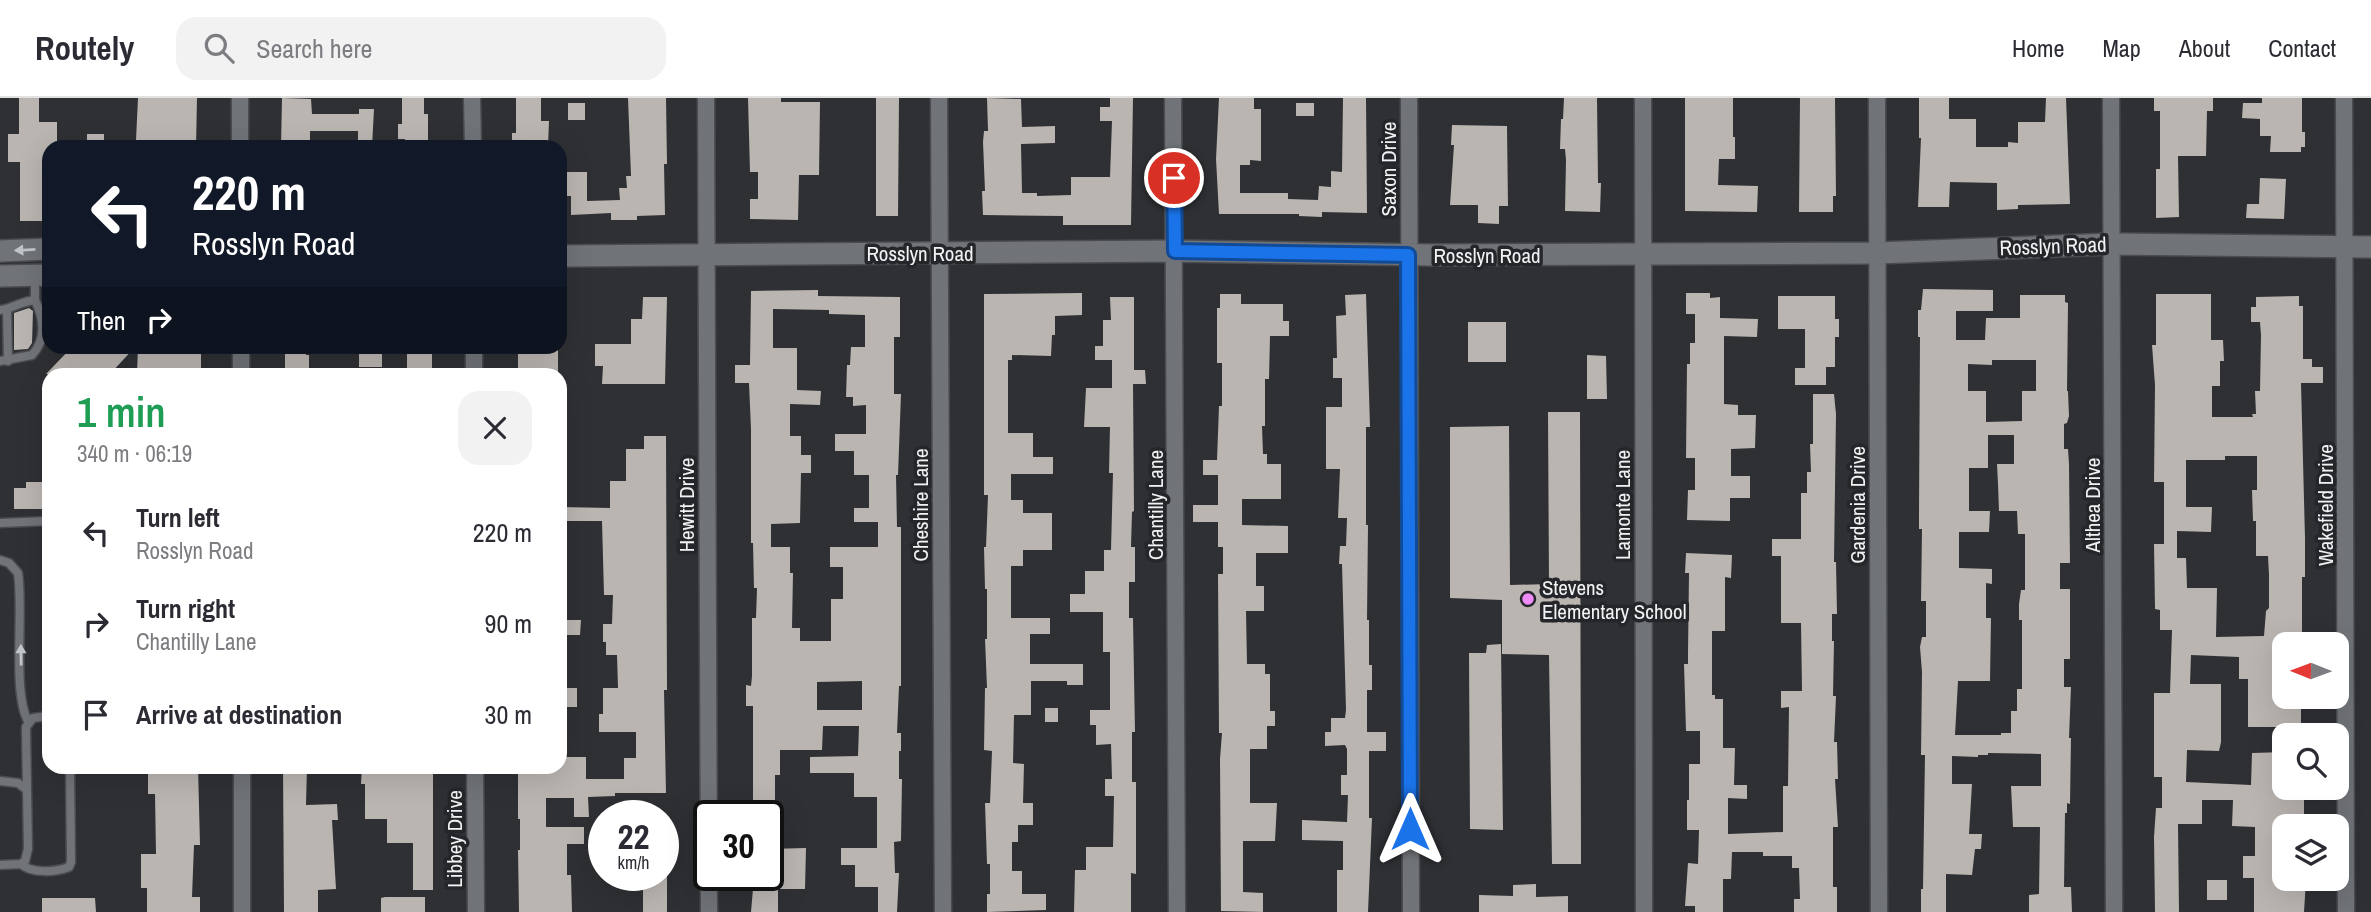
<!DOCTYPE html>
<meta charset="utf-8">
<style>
body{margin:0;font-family:"Archivo Narrow",sans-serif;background:#f2f2f3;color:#2b2b33;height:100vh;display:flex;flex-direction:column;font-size:26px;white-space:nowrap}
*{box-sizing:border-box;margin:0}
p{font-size:23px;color:#7c7c81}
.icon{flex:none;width:38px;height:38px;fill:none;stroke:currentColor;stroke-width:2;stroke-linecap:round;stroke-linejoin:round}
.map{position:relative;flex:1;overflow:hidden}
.side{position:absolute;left:42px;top:270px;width:525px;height:406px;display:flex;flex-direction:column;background:#fff;border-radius:21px;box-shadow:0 7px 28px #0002}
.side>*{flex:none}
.top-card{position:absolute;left:42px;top:42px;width:525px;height:214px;border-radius:21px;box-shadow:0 7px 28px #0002;background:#111827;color:#fff;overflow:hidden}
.needle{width:46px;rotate:271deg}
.controls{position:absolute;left:2272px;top:534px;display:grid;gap:14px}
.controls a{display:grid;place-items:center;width:77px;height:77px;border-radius:14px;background:#fff;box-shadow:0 7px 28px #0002;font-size:35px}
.speed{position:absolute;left:588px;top:702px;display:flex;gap:14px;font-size:35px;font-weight:700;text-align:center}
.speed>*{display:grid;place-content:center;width:91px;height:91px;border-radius:50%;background:#fff;box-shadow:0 7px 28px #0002;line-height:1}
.speed small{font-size:18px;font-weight:400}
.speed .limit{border:4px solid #111;border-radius:10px;background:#fff;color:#111}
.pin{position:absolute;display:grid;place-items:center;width:60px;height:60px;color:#fff;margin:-30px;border:4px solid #fff;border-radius:50%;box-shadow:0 2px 7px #0007}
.me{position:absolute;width:77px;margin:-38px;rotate:0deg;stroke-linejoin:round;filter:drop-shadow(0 0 5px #0008)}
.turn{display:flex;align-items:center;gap:24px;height:147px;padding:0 35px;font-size:32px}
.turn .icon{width:91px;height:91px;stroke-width:2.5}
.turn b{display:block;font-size:49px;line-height:60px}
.then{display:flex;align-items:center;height:66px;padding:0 35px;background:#0003;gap:14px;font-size:26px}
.round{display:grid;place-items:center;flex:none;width:74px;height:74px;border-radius:21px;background:#f2f2f3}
.head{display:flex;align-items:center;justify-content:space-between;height:119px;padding:0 35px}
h1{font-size:42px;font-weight:600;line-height:52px;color:#1e9e55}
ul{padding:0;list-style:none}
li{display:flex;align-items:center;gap:21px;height:91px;padding:0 35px}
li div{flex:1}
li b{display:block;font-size:26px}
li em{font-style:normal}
header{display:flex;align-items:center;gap:42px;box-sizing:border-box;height:98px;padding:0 35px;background:#fff;border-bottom:2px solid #e1e1e2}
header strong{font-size:33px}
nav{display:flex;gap:38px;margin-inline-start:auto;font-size:24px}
.search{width:490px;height:63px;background:#f2f2f3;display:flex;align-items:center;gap:18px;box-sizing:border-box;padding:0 24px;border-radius:21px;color:#7c7c81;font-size:26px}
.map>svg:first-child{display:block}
.building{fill:#bab5b1;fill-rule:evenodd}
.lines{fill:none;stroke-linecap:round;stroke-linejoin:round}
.lane-casing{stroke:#4a4c4f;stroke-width:11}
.street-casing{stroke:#4a4c4f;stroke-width:19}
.secondary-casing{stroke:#4a4c4f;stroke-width:24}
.lane{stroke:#707378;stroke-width:8}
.street{stroke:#707378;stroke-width:16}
.secondary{stroke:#707378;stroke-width:21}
.oneway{fill:#c3c6c9}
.route-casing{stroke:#114b97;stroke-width:18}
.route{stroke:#1a73e8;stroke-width:12}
.poi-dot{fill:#ef8bf7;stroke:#24262a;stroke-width:2.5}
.labels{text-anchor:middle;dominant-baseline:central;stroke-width:7;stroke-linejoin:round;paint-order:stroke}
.street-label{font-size:21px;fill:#f0f2f4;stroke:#24262a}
.poi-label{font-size:21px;fill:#f0f2f4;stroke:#24262a;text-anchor:start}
</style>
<header>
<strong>Routely</strong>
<div class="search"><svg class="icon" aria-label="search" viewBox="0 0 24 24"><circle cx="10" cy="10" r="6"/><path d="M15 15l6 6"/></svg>Search here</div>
<nav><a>Home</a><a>Map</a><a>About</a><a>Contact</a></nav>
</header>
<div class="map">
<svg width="2371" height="814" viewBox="0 0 2371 814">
<rect width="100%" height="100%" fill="#2e3034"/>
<!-- building -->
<path class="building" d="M19,0h20v24h18v25h-8v15h-6v32h6v27h-29v-59h-12v-28h11z
M138,0h59l-1,49h-48v-6l-12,-1z
M282,0l29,1 1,15h47v-5h15l-2,38h-14v-16h-48v16h-29z
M402,0h22v16h4v33h-23v-8h-7v-15h4z
M516,0h25v23h8l-1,26h-36v-14h4z
M628,0h38l1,66h-3l1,51 -28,1v4h-26v-7l-40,2v-19h-11v-24h27v29l33,-1 -1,-12h8l-1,-12h5z
M748,0h33v4h39l-1,73h-20l-1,45 -48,-1v-20h8v-27h-8z
M876,0h23l-1,118h-22z
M987,0l34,1 1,28 33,-1v17l-34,1 1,49h15v3l34,-1v-18h39l2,-56h-12v-14h10v-9h23l-2,127h-68v-9l-80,-1 -1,-24h3l-2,-49 1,-11h4z
M1219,0h35v11h7v52l-11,-1v5h-10v28h48v6l30,1 1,-14 12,1v-16l11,1 1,-74h23l1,115 -45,-1v5l-23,-1v-2h-80l-3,-55z
M1564,0h33l1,85h3l-1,29 -35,-1 1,-51 -1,-11h-5l1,-30h2z
M1685,0h48v39h2v22h-16l-1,26 40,1 -1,26 -72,-1z
M1800,0h35l1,98h-3v16h-34z
M1919,0h30v21h27v28h32v-5l10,1v-21h27l1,-24h20l4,106 -52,1v4l-21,1v-27l-47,-1 -1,25h-31l3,-69h-2z
M2154,0h59v13h-6l-1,45h-28l1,61 -23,1v-49h4v-58h-6z
M2262,0h40v34h3v15h-4v5h-31l1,-16h-11v-17l-18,-1 1,-15h19z
M568,5h17v17h-17z
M1296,5h18v13h-18z
M1452,27l55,1 1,80h-9v18l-21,-1v-18h-28l4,-60h-3z
M87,36h17v13h-17z
M2260,80l26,1 -2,40 -38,-1 1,-14h12z
M1923,191l70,1v21h-37v29h29l1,-22h34v-23h45v7l3,1 -1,88h1l1,25 -2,7 -3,1v25h4l1,15 1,99h-10v26h10v70h-6v28h7l-2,51h2l-1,66 -3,-1v10h-2l-1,74h7l1,25h-43v-17l10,-1 1,-67h-27l-2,-41h30v-32l-53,-1v2h-10v2l-26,-1v28h20l-3,50h13l-1,15h-6l-3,26 -26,-1v38h-25v-23h2l2,-134h-4l1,-83 -2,-25 2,-10h4v-36h-5l1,-72h-3v-16l1,-176h-2v-27h3zM1992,262h44v31h-14v30l-36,1v-31h-18v-27l24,1zM1988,337h26v29h-17l1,20 1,27h18l1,23h7v56h-4l-2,14v16h3v69h-5v22h-6v22h-10v2h-46l3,-54h32l1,-63h-5v-35l6,1v-15l-33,-1v-36h30l1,-21h-21v-43h19z
M818,192v6l82,1v40h-6v57h7l-3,81h-2l1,52h4v159h-2l-2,47h4v18h-2v28h3l-1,62 -7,1 1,31h4l-2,39h-19v-25h-23v-22h-14v-17h36v-51h-23v-24h-44v-16l48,-1 1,-30h-36l-1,24h-42v25h-5v41h-22v-110h-7v-21l5,1 1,-10v-58h4l1,-30h-3l-1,-45h-2v-114l-2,-46h-14v-18h15l1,-74zM773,211l56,1v4l36,1v32h-14l-1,18h-3l-1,32h7v9l13,-1v29h-31v17h19v24h15v33h-15v14h24v25h-48v20h13v32h-12v42h-31v-13h-8l1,-55h-3v-26h-19v-23l29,-1 1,-50h10v-18h-10v-19h-11v-32l30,1 1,-14 -24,-1v-42h-24zM862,583v29h-45v-28z
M1082,195v22l-27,1v19h-3l-1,21 -39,-1v5h-4v73h25v24h20v17h-42v26h12v13h29v37h-29v16h-12v52h39v16h-20v30h53v21h-16v-4h-36v34h-17l-1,48 11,1 -1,39h10v22h-15v17h-6v29h10v23h24v16l-59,2v-18h3v-30h-3l-2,-61h5l2,-52 -8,-1 1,-62h2l-2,-49h2v-50h-2l-1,-42h2l2,-52h-4v-201z
M1686,195h24v5l10,-1v21l38,1 -1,18 -33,-1v68l14,1v10h18l-1,33 -24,1v27h19v22h-20v23l-43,-1 1,-30h7v-32h-9l1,-94h3v-21h5v-29h-9z
M1220,196h21v10h42v17h6v15h-19l-1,43h-4v47h-3l1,28h4v10h14v35h-39v26l46,1v27h-32v33h8v25h-18l1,53h18v10h5v37h5v15h-8v23h-17v54h27l-2,38h-32v51l20,1v19l-42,-1 -1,-152 2,-26h-3l-1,-159h5v-27h-5v-25h-25v-17h25v-30h-15v-15h14l2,-54h3v-43h-5v-55h3z
M1366,196l4,133h-4v98h2l-1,95h2v45h3v25h-5v42h19v19h-17v67h3l-4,94h-31v-42h6v-29l-41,-1v-20l45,2 1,-27h-7v-20h6v-26l-2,-4 -20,1v-14h6v-14h14l1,-8 -4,-146h-3l1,-18h6l1,-28h-9l2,-49h-14v-62h16v-29h-9v-20h4l-1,-42 10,-1 -1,-20z
M2156,196h55v46h12l1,21h-4v25h-8v31h41l-1,-3h4l-1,-23h5l1,-56 -1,-13h-9v-15h5v-10l43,-1v10h4v53h9v8h11v16h-22l4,155v39h-3v67h-18v52h17v31h-53v-48h-9v-22l-48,-2 -1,29h31v58l-2,9 -32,-1 -1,32 65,3 1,-32 32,-1v36h20v31l-20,-1v62h22l-2,32h-50v-34h-11v-22h12v-29l-23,-1 1,-26h-31v24h-24l1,88h-24l-1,-75 2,-29h6v-31h-8v-84h16l2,-63h-12v-20l-5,-1 -1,-65h10v-62h-10l1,-97 -3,-40h4zM2225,358h32v34h-5l1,31h3v35h12l1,19v33l-3,3 -2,25 -48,1 1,-49h-30l-1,-30h-9v-27l34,1 1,-25h-26v-47h39z
M1778,198h57v23h4v18h-4v30h-9v18h-31v-17h10v-39h-27z
M643,199h24l-2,87h-63l1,-18h-8v-22h36v-25h11z
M1110,199h24v73h11l1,14h-13l1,127 -2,1 -1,35h4v35h-6v36h4l2,114h-3v50h4v92l-5,-1v39h-57l1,-42h11v-23h27l1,-51h-9v-17h7l-1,-35 -15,1v-20h-6v-15h20v-58h-7v-40h-33v-18h15v-23h19v-21h7l2,-77h-4l1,-46h-26l2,-39h26v-28h-17v-14h8v-26h8z
M29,210l4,3 -1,32 -4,6 -14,1v-37z
M1468,224h38v40h-38z
M73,248h63l-26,28h-64z
M138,248h60v7l3,1v14h-9v6h-55z
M285,248h21v9h3v19h-24z
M359,248h23v21h-23z
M518,248h40v28h-40z
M407,250l25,1v25h-25z
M1587,257l19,1 1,43h-20z
M1813,296h21l2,20 -2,148h2l1,52h-5v27h2l-1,55h3l-2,46h3l1,37h-3l3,48h-5v60h4v25h-43v-13h6l-1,-31h-7v-12h-29v-4h-31l-1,27h-8v33h-28v-6h-10l3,-43 10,1 1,-34h-12v-30h2v-36h11v-33h-14l-2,-67h4v-11l1,-80h-4l1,-20 46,2 -1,23 -6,-1v54h-13v64h3v4h8v49h12l-1,37h13v14l-19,-1v36l55,-2v-46h5l1,-79 -8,1v-17h21l-1,-68h-20v-67h-9v-17h29v-46h6v-21h4l-1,-28h3z
M1548,314h32l1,452h-29l-3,-209 -47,-1v-54l-52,-2v-171l59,-1 1,159 39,-1z
M644,338h22l1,254h-3l2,103h-51v3l-27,1 1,20h-15v-19h-28v29h38v17h-17v31h4l1,37h-53l-1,-62h2v-31h-2v-53h42v-9h26v22h38v-21h12v-26h-37v-18h4v-26h15l-1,-33h-11v-13h-3v-18h9l1,-29h-9l-2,-74h-42v-14l50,1v-27h16v-32h18z
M26,384h23v27h-35v-21h12z
M560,522h21l-1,15h-20z
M1501,546l2,186 -33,-1 -1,-176h17l1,-8z
M560,590h17v19h-17z
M1045,610h13v14h-13z
M148,668h50l2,79h-6l-2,52h8v15h-53v-24h-6v-34h15l-1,-60h-7z
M283,668h24l-1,39 31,-1 1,16h-6l4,69 -18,1v22h-34z
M362,668h71v124h-20v-47h-26v-24h-22v-35h-4z
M806,750l-1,41h-27v23h-27l3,-35 14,-2v-26z
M643,777h24v37h-24z
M2207,782h20v20h-20z
M1536,786v13l32,-1v16h-89v-17l34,1v-11z
M385,799h40v15h-44v-14z
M42,800h53l1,14h-54z"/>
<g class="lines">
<defs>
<path id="lane" d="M7,211l1,52
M0,212c12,-1 19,-8 35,-10v-22
M0,263l32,-6c15,-16 12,-36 3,-55
M0,425l49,-2
M0,462l9,3 9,10c6,38 -6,119 10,148
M0,683l18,2 8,6
M21,766l4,-3 3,-12 -2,-122 7,-9 16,-2
M0,767l21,-1c11,10 35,8 48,3l2,-5 -1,-96"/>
<path id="street" d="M240,0v49
M472,0l1,49
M706,0l3,814
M939,0l4,814
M1173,0l4,814
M1409,0l2,814
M1643,0l1,814
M1877,0l2,814
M2111,0l3,814
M2344,0l2,814
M241,248v28
M474,248v28
M242,668v146
M475,668l1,146"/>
<path id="secondary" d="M0,153l49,-2
M560,158l615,-5 259,4 443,-2 235,-9 259,3
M0,178l49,-1"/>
</defs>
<!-- lane casing -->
<use href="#lane" class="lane-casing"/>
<!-- street casing -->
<use href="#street" class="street-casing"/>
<!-- secondary casing -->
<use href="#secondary" class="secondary-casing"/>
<!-- lane -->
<use href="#lane" class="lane"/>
<!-- street -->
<use href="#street" class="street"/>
<!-- secondary -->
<use href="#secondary" class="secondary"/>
</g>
<!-- one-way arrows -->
<defs><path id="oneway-solid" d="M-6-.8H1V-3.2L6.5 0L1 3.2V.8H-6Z" transform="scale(1.75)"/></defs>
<g class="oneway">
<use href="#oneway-solid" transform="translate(25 152) rotate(177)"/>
<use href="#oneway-solid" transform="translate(21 557) rotate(-91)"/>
</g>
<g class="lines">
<defs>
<path id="route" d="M1174,80l1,73 233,4 2,574"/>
</defs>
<!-- route casing -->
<use href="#route" class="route-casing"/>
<!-- route -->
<use href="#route" class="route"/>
</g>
<!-- markers -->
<circle class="poi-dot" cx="1528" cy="501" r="7"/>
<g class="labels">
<!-- street labels -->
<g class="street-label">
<text transform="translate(1388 71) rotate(-90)">Saxon Drive</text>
<text transform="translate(2053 148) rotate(-2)">Rosslyn Road</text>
<text x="920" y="155">Rosslyn Road</text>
<text x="1487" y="157">Rosslyn Road</text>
<text transform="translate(686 407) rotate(-90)">Hewitt Drive</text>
<text transform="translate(920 407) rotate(-90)">Cheshire Lane</text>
<text transform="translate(1155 407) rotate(-90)">Chantilly Lane</text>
<text transform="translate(1622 407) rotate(-90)">Lamonte Lane</text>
<text transform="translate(1857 407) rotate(-90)">Gardenia Drive</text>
<text transform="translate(2092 407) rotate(-90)">Althea Drive</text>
<text transform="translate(2325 407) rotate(-90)">Wakefield Drive</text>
<text transform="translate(454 741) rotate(-90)">Libbey Drive</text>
</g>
<!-- poi labels -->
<g class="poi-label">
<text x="1542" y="489">Stevens<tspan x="1542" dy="24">Elementary School</tspan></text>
</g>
</g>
</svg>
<div class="controls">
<a><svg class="needle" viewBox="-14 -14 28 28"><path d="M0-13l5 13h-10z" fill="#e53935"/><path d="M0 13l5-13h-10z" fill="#7c7c81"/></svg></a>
<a><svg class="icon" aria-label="search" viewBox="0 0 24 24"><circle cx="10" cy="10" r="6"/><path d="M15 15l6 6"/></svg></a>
<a><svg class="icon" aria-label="layers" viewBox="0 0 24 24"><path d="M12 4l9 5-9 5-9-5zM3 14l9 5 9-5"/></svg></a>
</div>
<div class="speed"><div>22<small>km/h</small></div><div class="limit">30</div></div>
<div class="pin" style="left:1174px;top:80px;background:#d93025"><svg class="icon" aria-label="arrive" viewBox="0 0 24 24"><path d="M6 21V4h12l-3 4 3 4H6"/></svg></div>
<svg class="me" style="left:1410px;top:731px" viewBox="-20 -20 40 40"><path d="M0-17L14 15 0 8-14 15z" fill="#1a73e8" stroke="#fff" stroke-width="4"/></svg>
<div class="top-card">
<div class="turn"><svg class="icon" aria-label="left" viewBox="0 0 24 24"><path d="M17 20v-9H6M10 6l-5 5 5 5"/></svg><div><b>220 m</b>Rosslyn Road</div></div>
<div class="then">Then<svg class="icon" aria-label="right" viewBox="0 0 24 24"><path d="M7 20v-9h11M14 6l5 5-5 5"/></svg></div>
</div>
<section class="side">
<div class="head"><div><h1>1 min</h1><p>340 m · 06:19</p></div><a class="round"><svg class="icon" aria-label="close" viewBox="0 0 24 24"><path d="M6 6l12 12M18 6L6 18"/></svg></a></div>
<ul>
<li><svg class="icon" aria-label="left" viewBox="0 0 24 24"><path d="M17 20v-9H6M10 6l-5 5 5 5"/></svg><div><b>Turn left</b><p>Rosslyn Road</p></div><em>220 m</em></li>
<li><svg class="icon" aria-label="right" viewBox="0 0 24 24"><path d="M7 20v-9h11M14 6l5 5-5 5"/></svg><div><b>Turn right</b><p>Chantilly Lane</p></div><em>90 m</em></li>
<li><svg class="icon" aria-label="arrive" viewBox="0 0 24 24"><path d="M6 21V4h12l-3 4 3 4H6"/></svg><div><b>Arrive at destination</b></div><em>30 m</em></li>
</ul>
</section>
</div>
